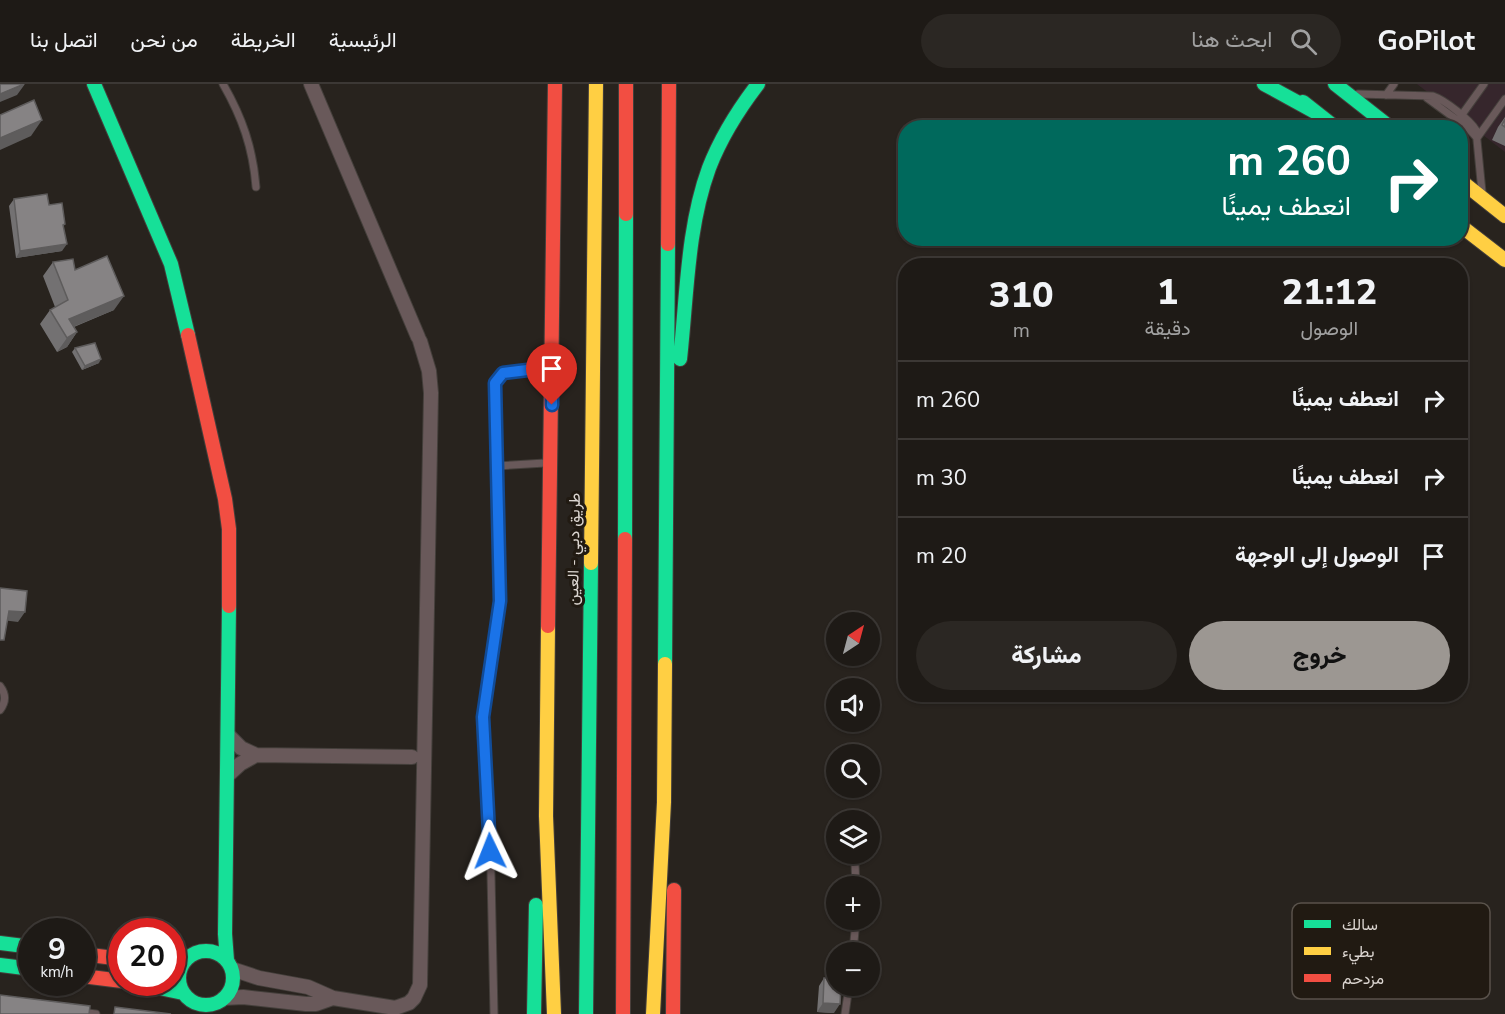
<!DOCTYPE html>
<html lang="ar">
<meta charset="utf-8">
<style>
body{margin:0;font-family:"Nunito Sans",Vazirmatn,sans-serif;background:#2b2723;color:#f1f3f6;direction:rtl;height:100vh;display:flex;flex-direction:column;font-size:22px;white-space:nowrap}
*{box-sizing:border-box;margin:0}
p{font-size:20px;color:#a1a1a1}
.icon{flex:none;width:33px;height:33px;fill:none;stroke:currentColor;stroke-width:2;stroke-linecap:round;stroke-linejoin:round}
.map{position:relative;flex:1;overflow:hidden;direction:ltr}
.drawer{position:absolute;left:898px;top:174px;width:570px;height:444px;display:flex;flex-direction:column;background:#1e1a16;border-radius:24px;box-shadow:0 2px 4px #0004,0 0 0 2px #3c3835;direction:rtl}
.drawer>*{flex:none}
.hud{position:absolute;left:898px;top:36px;width:570px;height:126px;border-radius:24px;box-shadow:0 2px 4px #0004,0 0 0 2px #3c3835;direction:rtl;background:#00695c;color:#fff;overflow:hidden}
.needle{width:39px;rotate:36deg}
.fabs{position:absolute;left:826px;top:528px;display:grid;gap:12px}
.fabs a{display:grid;place-items:center;width:54px;height:54px;border-radius:50%;background:#1e1a16;box-shadow:0 2px 4px #0004,0 0 0 2px #3c3835;font-size:30px}
.speed{position:absolute;left:18px;top:834px;display:flex;gap:12px;font-size:30px;font-weight:700;text-align:center}
.speed>*{display:grid;place-content:center;width:78px;height:78px;border-radius:50%;background:#1e1a16;box-shadow:0 2px 4px #0004,0 0 0 2px #3c3835;line-height:1}
.speed small{font-size:15px;font-weight:400}
.speed .limit{border:9px solid #d22;background:#fff;color:#111}
.pin{position:absolute;display:grid;place-items:center;width:51px;height:51px;color:#fff;margin:-62px -26px;border-radius:50% 50% 50% 0;rotate:-45deg;box-shadow:0 0 6px #0007}
.pin .icon{rotate:45deg}
.me{position:absolute;width:66px;margin:-33px;rotate:358deg;stroke-linejoin:round;filter:drop-shadow(0 0 4px #0008)}
.turn{display:flex;align-items:center;gap:21px;height:126px;padding:0 18px;font-size:27px}
.turn .icon{width:78px;height:78px;stroke-width:2.5}
.turn b{display:block;font-size:42px;line-height:51px}
.eta{display:flex;justify-content:space-evenly;align-items:center;height:102px;text-align:center}
.eta b{font-size:36px;font-weight:800;line-height:42px}
.cta{display:flex;gap:12px;margin-top:auto;padding:12px 18px}
.cta a{flex:1;height:69px;border-radius:36px;background:#9c9792;color:#111;font-size:24px;font-weight:800;line-height:69px;text-align:center}
.cta a+a{background:#2b2723;color:#f1f3f6}
ul{padding:0;list-style:none}
li{display:flex;align-items:center;gap:18px;height:78px;padding:0 18px;border-top:2px solid #3c3835}
li div{flex:1}
li b{display:block;font-size:22px}
li em{font-style:normal}
header{display:flex;align-items:center;gap:36px;box-sizing:border-box;height:84px;padding:0 30px;background:#1e1a16;border-bottom:2px solid #3c3835}
header strong{font-size:28px}
nav{display:flex;gap:33px;margin-inline-start:auto;font-size:21px}
.search{width:420px;height:54px;background:#2b2723;display:flex;align-items:center;gap:15px;box-sizing:border-box;padding:0 21px;border-radius:33px;color:#a1a1a1;font-size:22px}
.map>svg:first-child{display:block}
.commercial{fill:#36262c}
.lines{fill:none;stroke-linecap:round;stroke-linejoin:round}
.lane-casing{stroke:#443f3b;stroke-width:9}
.street-casing{stroke:#443f3b;stroke-width:16}
.fast-casing{stroke:#443f3b;stroke-width:16}
.slow-casing{stroke:#443f3b;stroke-width:16}
.jam-casing{stroke:#443f3b;stroke-width:16}
.lane{stroke:#69595a;stroke-width:7}
.street{stroke:#69595a;stroke-width:14}
.fast{stroke:#16e098;stroke-width:14}
.slow{stroke:#ffcf43;stroke-width:14}
.jam{stroke:#f24e42;stroke-width:14}
.wall{fill:#737172}
.shaded-wall{fill:#5e5c5c}
.building{fill:#868384;stroke:#5e5c5c;stroke-width:1.5}
.route-casing{stroke:#114b97;stroke-width:15}
.route{stroke:#1a73e8;stroke-width:10}
.labels{text-anchor:middle;dominant-baseline:central;stroke-width:6;stroke-linejoin:round;paint-order:stroke}
.street-label{font-size:16px;fill:#dbd5d0;stroke:#211a12}
.key{fill:#211a12;stroke:#59524b;stroke-width:1.5}
.key-label{font-size:16px;fill:#dbd5d0}
</style>
<header>
<strong>GoPilot</strong>
<div class="search"><svg class="icon" aria-label="search" viewBox="0 0 24 24"><circle cx="10" cy="10" r="6"/><path d="M15 15l6 6"/></svg>ابحث هنا</div>
<nav><a>الرئيسية</a><a>الخريطة</a><a>من نحن</a><a>اتصل بنا</a></nav>
</header>
<div class="map">
<svg width="1505" height="930" viewBox="0 0 1505 930">
<rect width="100%" height="100%" fill="#28231e"/>
<!-- commercial -->
<path class="commercial" d="M1417,0h88v68z"/>
<g class="lines">
<defs>
<path id="lane" d="M223,0c19,33 30,64 33,103
M1358,10l75,2c12,4 37,24 43,34l6,62
M1386,11l8,-11
M1427,14l41,30 9,10 28,-39
M1461,32l23,-32
M497,382l48,-3
M0,602c6,8 6,16 0,24
M855,780l1,22
M853,868l3,-32
M80,928l16,2
M494,930l-4,-186 -7,-111 17,-116 -5,-209v-9l8,-10 45,-6
M845,930l4,-28"/>
<path id="street" d="M311,0l107,253
M229,652l12,12 15,7 156,2
M228,691l12,-11 16,-9
M232,885l27,9 49,9 25,11 62,10 14,-5 5,-5 6,-13 11,-592 -2,-22 -9,-30
M224,914l19,-1 63,7h10l17,-6"/>
<path id="fast" d="M94,0l77,180 17,71
M1264,0l53,29
M1335,0l56,44
M1303,18l33,26
M680,275c7,-63 7,-131 29,-191 12,-31 29,-58 49,-84
M625,455l1,-325
M665,580l3,-420
M0,859l32,4
M179 894a27 27 0 1 1 54 0a27 27 0 1 1-54 0Z
M227,876l-2,-26 4,-328
M0,881l32,4
M131,898l52,11
M534,930l2,-109
M586,930l5,-451"/>
<path id="slow" d="M1461,97l44,35
M1461,142l44,34
M591,479l5,-479
M548,542l-2,190 8,198
M653,930l11,-212 1,-138"/>
<path id="jam" d="M626,130v-130
M668,160l1,-160
M188,251l37,164 4,30v77
M548,542l7,-542
M82,870l40,5
M82,892l40,5
M623,930l2,-475
M673,930l1,-124"/>
</defs>
<!-- lane casing -->
<use href="#lane" class="lane-casing"/>
<!-- street casing -->
<use href="#street" class="street-casing"/>
<!-- fast casing -->
<use href="#fast" class="fast-casing"/>
<!-- slow casing -->
<use href="#slow" class="slow-casing"/>
<!-- jam casing -->
<use href="#jam" class="jam-casing"/>
<!-- lane -->
<use href="#lane" class="lane"/>
<!-- street -->
<use href="#street" class="street"/>
<!-- fast -->
<use href="#fast" class="fast"/>
<!-- slow -->
<use href="#slow" class="slow"/>
<!-- jam -->
<use href="#jam" class="jam"/>
</g>
<!-- wall -->
<path class="wall" d="M1505,33v29l-13,-6 6,-13z
M14,115l35,6 15,21 -2,25 -46,7 -7,-52z
M53,178l22,8 39,40 -40,17 3,5 -10,15 -10,5 -17,-28 10,-14 5,-3 -12,-31z
M75,264l24,15 -17,7 -10,-18z
M824,894l10,35 -17,-1 2,-26z"/>
<!-- shaded-wall -->
<path class="shaded-wall" d="M25,0l-8,11 -17,7v-8z
M42,36l-11,16 -31,14v-12z
M67,160l-5,7 -46,7 4,-7z
M124,212l-10,14 -51,21 6,-12z
M77,248l-10,15 -10,5 10,-14z
M101,275l-2,4 -17,7 3,-4z
M9,527l16,1 -7,10 -16,-2z
M823,919l17,1 -6,9 -17,-1z"/>
<!-- building -->
<path class="building" d="M0,0h24l-24,10z
M34,16l8,20 -42,18v-23z
M1505,35v8l-3,-2z
M47,110l2,11 13,-2 3,21 -2,1 4,19 -47,7 -6,-52z
M107,172l17,40 -55,23 8,13 -10,6 -17,-28 18,-10 -15,-38 20,-3 2,11z
M95,259l6,16 -16,7 -10,-18z
M0,504l27,3 -2,21 -16,-1 -5,29h-4z
M824,894l13,1v7h4l-1,18 -17,-1z
M0,911l90,11 -1,8h-89z
M115,923l56,7h-57z"/>
<g class="lines">
<defs>
<path id="route" d="M490,767l-7,-134 17,-116 -5,-218 8,-10 49,-6v38"/>
</defs>
<!-- route casing -->
<use href="#route" class="route-casing"/>
<!-- route -->
<use href="#route" class="route"/>
</g>
<g class="labels">
<!-- street labels -->
<g class="street-label">
<text transform="translate(574 465) rotate(-89)">طريق دبي - العين</text>
</g>
</g>
<!-- legend -->
<rect x="1292" y="819" width="198" height="96" rx="9" class="key"/>
<rect x="1304" y="836" width="27" height="8" fill="#16e098"/>
<rect x="1304" y="863" width="27" height="8" fill="#ffcf43"/>
<rect x="1304" y="890" width="27" height="8" fill="#f24e42"/>
<g class="key-label">
<text x="1342" y="846">سالك</text>
<text x="1342" y="873">بطيء</text>
<text x="1342" y="900">مزدحم</text>
</g>
</svg>
<div class="fabs">
<a><svg class="needle" viewBox="-14 -14 28 28"><path d="M0-13l5 13h-10z" fill="#e53935"/><path d="M0 13l5-13h-10z" fill="#a1a1a1"/></svg></a>
<a><svg class="icon" aria-label="sound" viewBox="0 0 24 24"><path d="M4 9h4l5-4v14l-5-4H4zM17 9q2 3 0 6"/></svg></a>
<a><svg class="icon" aria-label="search" viewBox="0 0 24 24"><circle cx="10" cy="10" r="6"/><path d="M15 15l6 6"/></svg></a>
<a><svg class="icon" aria-label="layers" viewBox="0 0 24 24"><path d="M12 4l9 5-9 5-9-5zM3 14l9 5 9-5"/></svg></a>
<a>+</a>
<a>−</a>
</div>
<div class="speed"><div>9<small>km/h</small></div><div class="limit">20</div></div>
<div class="pin" style="left:552px;top:321px;background:#d93025"><svg class="icon" aria-label="arrive" viewBox="0 0 24 24"><path d="M6 21V4h12l-3 4 3 4H6"/></svg></div>
<svg class="me" style="left:490px;top:767px" viewBox="-20 -20 40 40"><path d="M0-17L14 15 0 8-14 15z" fill="#1a73e8" stroke="#fff" stroke-width="4"/></svg>
<div class="hud">
<div class="turn"><svg class="icon" aria-label="right" viewBox="0 0 24 24"><path d="M7 20v-9h11M14 6l5 5-5 5"/></svg><div><b>260 m</b>انعطف يمينًا</div></div>
</div>
<section class="drawer">
<div class="eta">
<div><b>21:12</b><p>الوصول</p></div>
<div><b>1</b><p>دقيقة</p></div>
<div><b>310</b><p>m</p></div>
</div>
<ul>
<li><svg class="icon" aria-label="right" viewBox="0 0 24 24"><path d="M7 20v-9h11M14 6l5 5-5 5"/></svg><div><b>انعطف يمينًا</b></div><em>260 m</em></li>
<li><svg class="icon" aria-label="right" viewBox="0 0 24 24"><path d="M7 20v-9h11M14 6l5 5-5 5"/></svg><div><b>انعطف يمينًا</b></div><em>30 m</em></li>
<li><svg class="icon" aria-label="arrive" viewBox="0 0 24 24"><path d="M6 21V4h12l-3 4 3 4H6"/></svg><div><b>الوصول إلى الوجهة</b></div><em>20 m</em></li>
</ul>
<div class="cta"><a>خروج</a><a>مشاركة</a></div>
</section>
</div>
